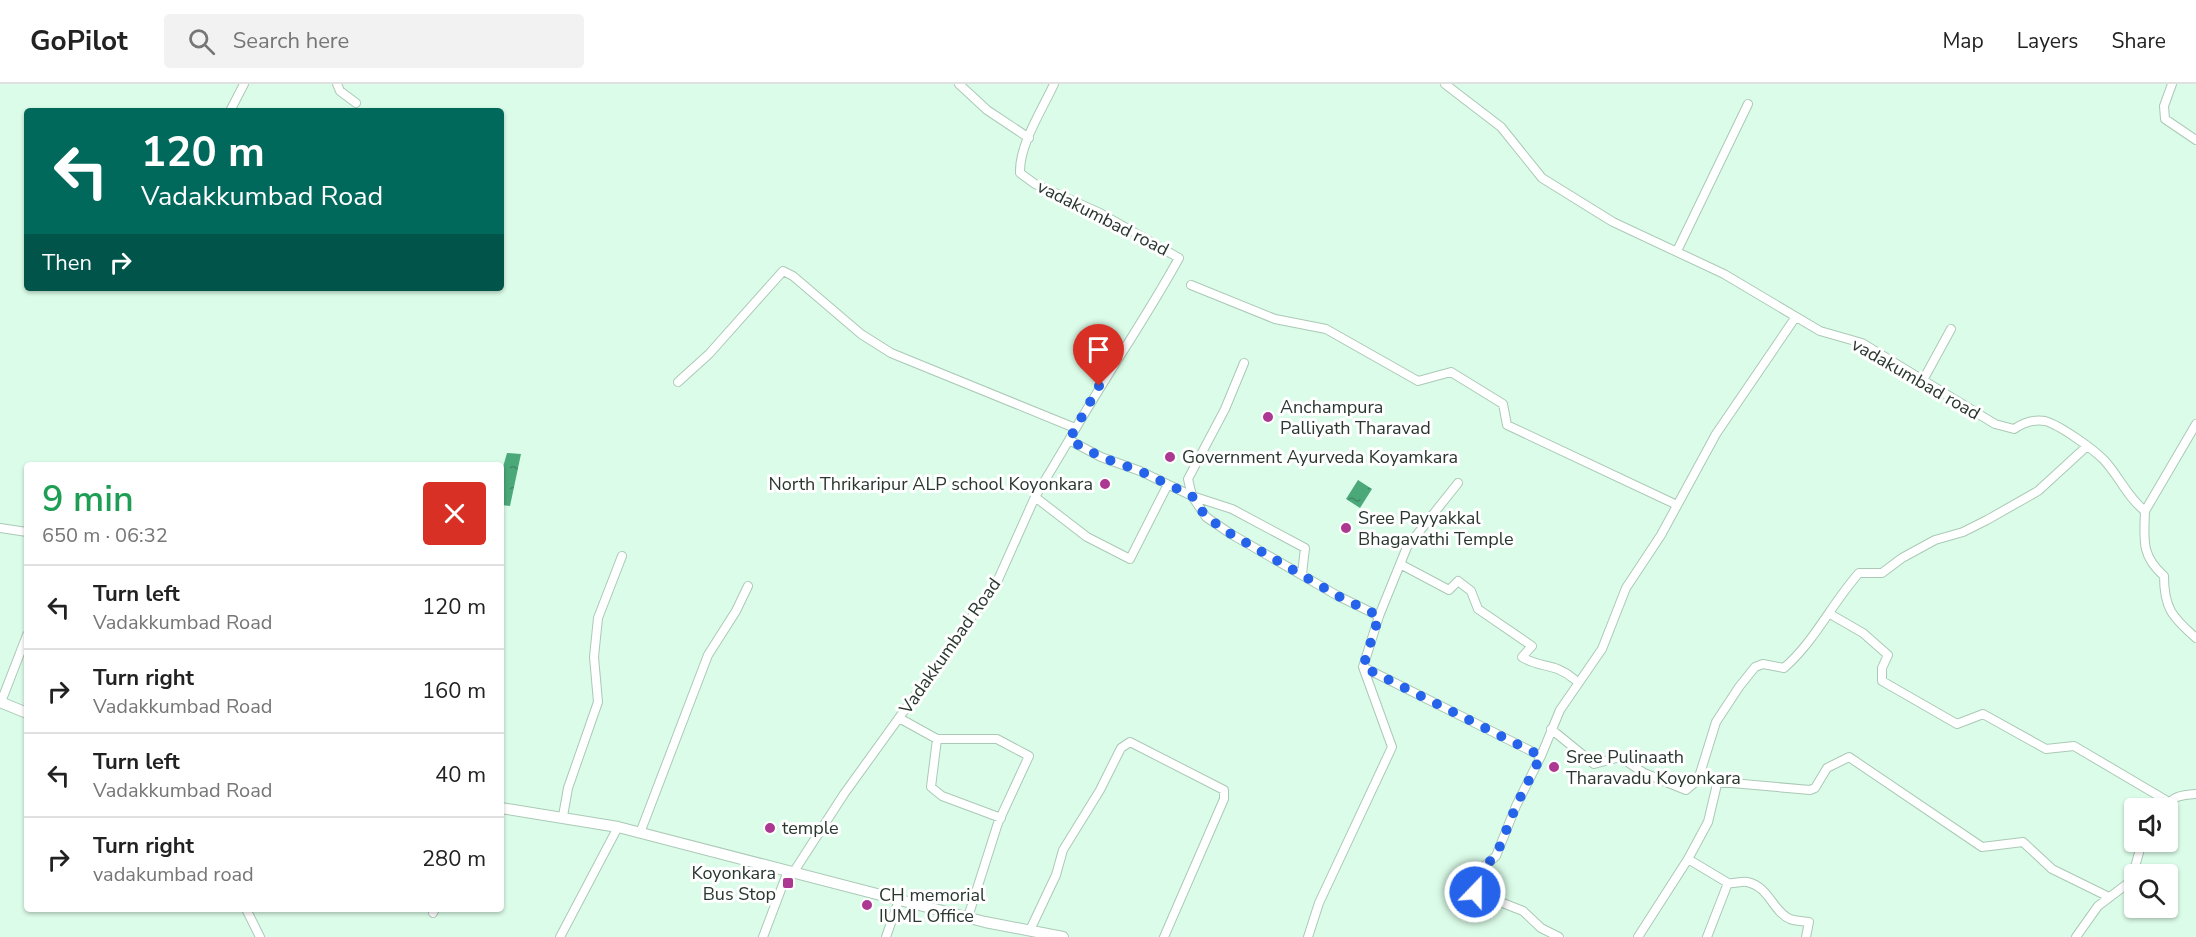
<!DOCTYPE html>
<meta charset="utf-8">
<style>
body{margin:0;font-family:"Nunito Sans",sans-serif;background:#f2f2f2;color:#222;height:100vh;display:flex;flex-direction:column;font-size:22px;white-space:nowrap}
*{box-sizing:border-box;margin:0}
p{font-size:20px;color:#767676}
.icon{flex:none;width:33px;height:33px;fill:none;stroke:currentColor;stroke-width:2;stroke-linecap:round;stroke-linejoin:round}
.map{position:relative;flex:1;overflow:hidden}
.details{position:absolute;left:24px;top:378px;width:480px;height:450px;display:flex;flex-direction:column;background:#fff;border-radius:6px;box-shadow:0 2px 4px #0004}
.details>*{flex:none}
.guide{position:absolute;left:24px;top:24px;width:480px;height:183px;border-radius:6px;box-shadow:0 2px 4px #0004;background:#00695c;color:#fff;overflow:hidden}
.tools{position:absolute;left:2124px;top:714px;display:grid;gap:12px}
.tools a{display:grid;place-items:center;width:54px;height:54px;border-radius:6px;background:#fff;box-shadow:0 2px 4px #0004;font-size:30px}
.pin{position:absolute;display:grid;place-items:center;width:51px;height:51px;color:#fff;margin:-62px -26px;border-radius:50% 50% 50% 0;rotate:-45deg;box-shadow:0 0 6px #0007}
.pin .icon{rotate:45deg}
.me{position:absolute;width:66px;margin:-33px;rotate:22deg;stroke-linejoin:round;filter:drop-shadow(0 0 4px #0008)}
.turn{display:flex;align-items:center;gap:21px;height:126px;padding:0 18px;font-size:27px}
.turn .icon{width:78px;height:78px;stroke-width:2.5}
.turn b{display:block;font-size:42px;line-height:51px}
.then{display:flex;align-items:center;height:57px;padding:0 18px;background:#0003;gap:12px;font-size:22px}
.round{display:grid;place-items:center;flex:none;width:63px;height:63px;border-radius:6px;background:#f2f2f2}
.summary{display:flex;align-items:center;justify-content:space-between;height:102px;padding:0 18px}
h1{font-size:36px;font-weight:600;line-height:45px;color:#1e9e55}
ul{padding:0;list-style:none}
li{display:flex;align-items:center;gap:18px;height:84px;padding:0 18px;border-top:2px solid #e0e0e0}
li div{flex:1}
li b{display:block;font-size:22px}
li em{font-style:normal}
header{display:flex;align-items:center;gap:36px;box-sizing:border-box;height:84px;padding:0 30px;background:#fff;border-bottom:2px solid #e0e0e0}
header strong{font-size:28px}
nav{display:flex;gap:33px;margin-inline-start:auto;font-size:21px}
.search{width:420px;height:54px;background:#f2f2f2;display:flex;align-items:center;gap:15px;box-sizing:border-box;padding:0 21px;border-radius:6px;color:#767676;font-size:22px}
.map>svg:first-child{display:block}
.water{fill:url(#water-ripples)}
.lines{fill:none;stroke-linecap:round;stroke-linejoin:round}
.minor-casing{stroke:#aac9b6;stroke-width:10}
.secondary-casing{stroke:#aac9b6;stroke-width:12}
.minor{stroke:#fff;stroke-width:8}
.secondary{stroke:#fff;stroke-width:10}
.route{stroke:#2563eb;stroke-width:10;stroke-dasharray:0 18}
.poi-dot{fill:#ad3891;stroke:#fff;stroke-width:2}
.labels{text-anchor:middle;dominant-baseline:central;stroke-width:6;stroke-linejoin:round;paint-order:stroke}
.street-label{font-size:18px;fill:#2a3730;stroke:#fff}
.poi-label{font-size:18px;fill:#2a3730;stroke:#fff;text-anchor:start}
</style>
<header>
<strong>GoPilot</strong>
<div class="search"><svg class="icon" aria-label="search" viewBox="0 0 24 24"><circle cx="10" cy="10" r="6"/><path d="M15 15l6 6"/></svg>Search here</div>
<nav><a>Map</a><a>Layers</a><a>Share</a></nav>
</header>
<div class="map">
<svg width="2196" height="853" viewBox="0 0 2196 853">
<defs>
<pattern id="water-ripples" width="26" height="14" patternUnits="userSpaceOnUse" patternTransform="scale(1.5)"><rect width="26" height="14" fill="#4ba879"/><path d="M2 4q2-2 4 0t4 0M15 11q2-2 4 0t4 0" fill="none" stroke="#3f8a64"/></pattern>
</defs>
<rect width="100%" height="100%" fill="#dbfce8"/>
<!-- water -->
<path class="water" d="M507,369l14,1 -11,52 -9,-1v-31z
M1358,396l14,9 -12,19 -14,-9z"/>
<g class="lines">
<defs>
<path id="minor" d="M337,0l3,7 16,12
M959,0l28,26 42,28
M1054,0c-12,26 -35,61 -34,89l15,11 65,29 79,45c-34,62 -75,120 -110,182
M1445,0l56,43 41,51 71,44 111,52 96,57 42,12 133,81 19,5c9,-6 20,-10 31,-8 15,4 48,28 59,39 15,16 23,37 41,51l51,-87
M2172,0l-8,22 1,13 31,21
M230,27l14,-27
M1677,167l71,-147
M1191,201l84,34 51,10 92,52 33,-9 52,32 4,21 170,80
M1244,279l-19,46 -37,70 4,17 40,13 73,39 -3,26
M678,298l31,-28 74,-83 10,5 68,58 30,19 184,75
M1922,298l29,-53
M2086,363l-48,44 -51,29 -24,12 -28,8 -33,18 -20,15h-23c-27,30 -44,68 -75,95l-21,-4 -8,3 -16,20 -23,35 -18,58 112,10 5,-2 12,-20 22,-11 133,90 41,-5 29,27 57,28
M1035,413l52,40 43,22 37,-73
M2145,427c-1,29 -4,45 19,65 0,32 8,41 32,62
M0,444l27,4
M1400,480l49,26 9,-9 13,10 7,18 54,37 -10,11c19,12 32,5 52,22
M1830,530l33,19 25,22 -6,13v13l75,43 26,-10 63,35 28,-3 95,56
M1379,532l28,-69 51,-64
M1,618l26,-67
M899,634l38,21 -6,48 11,9 59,22
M1551,645l43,35 26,-7 24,16 42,17 12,-10
M937,655h60l32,17 -31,67 -30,94
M1541,672l19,-46 42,-61 24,-61 35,-53 55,-101 79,-116
M2164,724c9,-12 17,-13 32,-14
M563,732l5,-28 30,-86 -4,-45 4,-39 24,-62
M640,749l68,-178 28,-44 12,-25
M1688,775l20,-37 10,-42
M793,789l51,-79 153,-212 38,-85 34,-57 32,17 39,14 52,25 14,21 25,17 107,62 41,20 -16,51 178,89 -25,50 -20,50 -16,14 -5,22 48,19 18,17 18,9
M1728,799c6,1 13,-2 19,-1 23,5 25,29 43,37 5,2 13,2 19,3l-3,15
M246,825l14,28
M433,829l2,-4
M1030,846l26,-55 7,-25 37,-60 21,-42 9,-6 94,48v9l-60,138
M560,853l58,-110
M763,853l25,-66
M886,853l13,-37
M1308,853l11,-34 73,-156 -29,-80
M1638,853l50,-78 40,24 -21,54
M2076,853l22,-31 33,-25 11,-39"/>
<path id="secondary" d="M0,618l27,11
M501,724l117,19 367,95 78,15"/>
</defs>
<!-- minor casing -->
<use href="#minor" class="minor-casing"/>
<!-- secondary casing -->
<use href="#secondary" class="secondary-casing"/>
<!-- minor -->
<use href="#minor" class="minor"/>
<!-- secondary -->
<use href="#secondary" class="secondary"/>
</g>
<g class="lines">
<!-- route -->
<path class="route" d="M1099,302l-30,54 32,17 39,14 52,25 14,21 25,17 107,62 41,20 -16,51 178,89 -25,50 -20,50 -16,14 -5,22"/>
</g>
<!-- markers -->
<g class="poi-dot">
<circle cx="1268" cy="333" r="6"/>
<circle cx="1170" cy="373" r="6"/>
<circle cx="1105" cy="400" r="6"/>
<circle cx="1346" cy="444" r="6"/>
<circle cx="1554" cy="683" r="6"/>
<circle cx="770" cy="744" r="6"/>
<rect x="782" y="793" width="12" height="12" rx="3"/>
<circle cx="867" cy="821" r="6"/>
</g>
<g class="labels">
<!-- street labels -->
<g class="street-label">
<text transform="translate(1103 134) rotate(27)">vadakumbad road</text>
<text transform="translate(1916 295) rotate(30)">vadakumbad road</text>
<text transform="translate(950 562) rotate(-55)">Vadakkumbad Road</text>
</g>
<!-- poi labels -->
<g class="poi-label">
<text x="1280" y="323">Anchampura<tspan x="1280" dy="21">Palliyath Tharavad</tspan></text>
<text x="1182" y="373">Government Ayurveda Koyamkara</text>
<text x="1093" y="400" text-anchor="end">North Thrikaripur ALP school Koyonkara</text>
<text x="1358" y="434">Sree Payyakkal<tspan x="1358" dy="21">Bhagavathi Temple</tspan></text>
<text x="1566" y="673">Sree Pulinaath<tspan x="1566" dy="21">Tharavadu Koyonkara</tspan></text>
<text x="782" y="744">temple</text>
<text x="776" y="789" text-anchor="end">Koyonkara<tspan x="776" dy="21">Bus Stop</tspan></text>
<text x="879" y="811">CH memorial<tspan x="879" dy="21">IUML Office</tspan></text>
</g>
</g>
</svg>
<div class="tools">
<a><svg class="icon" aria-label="sound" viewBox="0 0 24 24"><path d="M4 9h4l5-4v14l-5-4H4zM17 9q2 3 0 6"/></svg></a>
<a><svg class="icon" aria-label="search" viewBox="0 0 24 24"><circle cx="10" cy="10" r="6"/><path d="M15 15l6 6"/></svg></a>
</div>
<div class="pin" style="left:1099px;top:302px;background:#d93025"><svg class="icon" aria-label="arrive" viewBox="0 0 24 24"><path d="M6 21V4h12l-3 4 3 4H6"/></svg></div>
<svg class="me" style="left:1475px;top:808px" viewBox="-20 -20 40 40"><circle r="17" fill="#2563eb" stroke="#fff" stroke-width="3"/><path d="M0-11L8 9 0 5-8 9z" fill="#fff"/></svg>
<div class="guide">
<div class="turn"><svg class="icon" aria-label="left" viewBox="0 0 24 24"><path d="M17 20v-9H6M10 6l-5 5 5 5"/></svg><div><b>120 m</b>Vadakkumbad Road</div></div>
<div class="then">Then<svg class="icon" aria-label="right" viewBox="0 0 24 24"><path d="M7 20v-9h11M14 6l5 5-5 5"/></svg></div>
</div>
<section class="details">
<div class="summary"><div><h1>9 min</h1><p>650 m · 06:32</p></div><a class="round" style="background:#d93025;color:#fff"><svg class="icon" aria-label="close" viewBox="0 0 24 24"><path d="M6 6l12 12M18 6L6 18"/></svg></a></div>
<ul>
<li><svg class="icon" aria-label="left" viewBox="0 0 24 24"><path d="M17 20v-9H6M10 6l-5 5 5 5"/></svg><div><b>Turn left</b><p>Vadakkumbad Road</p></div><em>120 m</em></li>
<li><svg class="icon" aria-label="right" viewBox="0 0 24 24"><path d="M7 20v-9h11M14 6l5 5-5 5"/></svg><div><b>Turn right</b><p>Vadakkumbad Road</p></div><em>160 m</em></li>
<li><svg class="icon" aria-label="left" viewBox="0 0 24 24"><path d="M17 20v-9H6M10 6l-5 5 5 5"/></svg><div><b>Turn left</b><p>Vadakkumbad Road</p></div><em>40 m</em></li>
<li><svg class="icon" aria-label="right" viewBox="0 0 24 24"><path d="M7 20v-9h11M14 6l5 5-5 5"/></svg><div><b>Turn right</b><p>vadakumbad road</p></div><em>280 m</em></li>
</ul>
</section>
</div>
